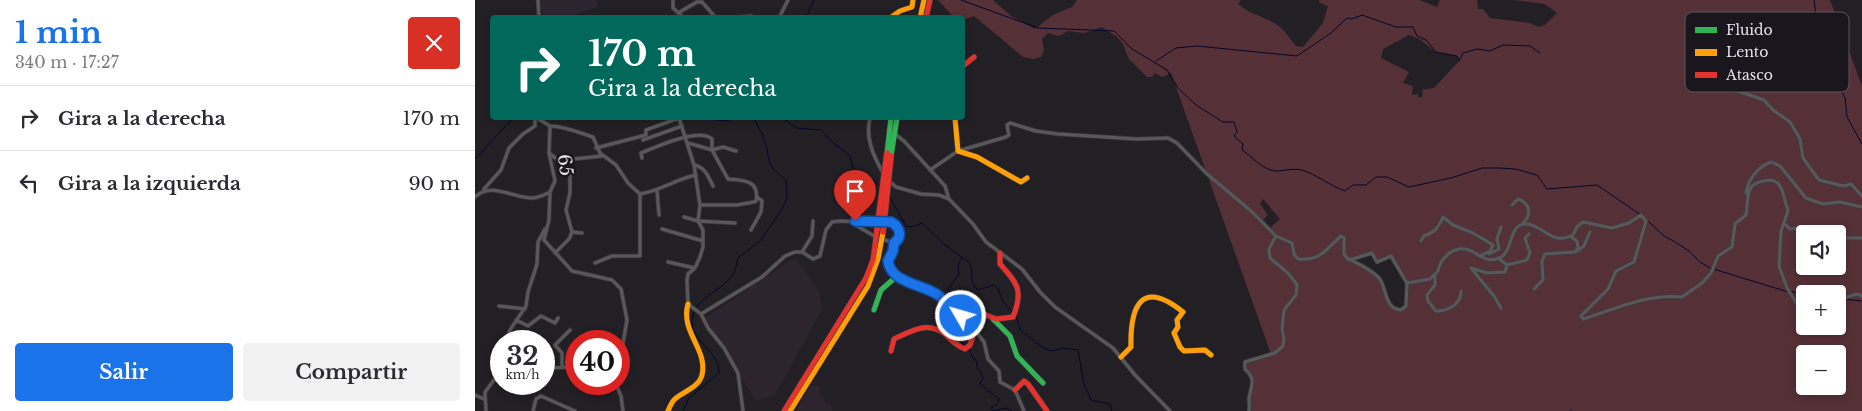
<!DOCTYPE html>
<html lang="es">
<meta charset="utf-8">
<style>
body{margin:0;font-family:"Libre Baskerville",serif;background:#f2f2f3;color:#2b2b33;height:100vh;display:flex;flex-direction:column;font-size:19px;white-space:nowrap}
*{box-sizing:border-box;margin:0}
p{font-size:16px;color:#7c7c81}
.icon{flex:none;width:28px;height:28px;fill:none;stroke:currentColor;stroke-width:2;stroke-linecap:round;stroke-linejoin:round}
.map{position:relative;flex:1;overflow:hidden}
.details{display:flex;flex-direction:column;background:#fff;width:475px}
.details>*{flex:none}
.banner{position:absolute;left:15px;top:15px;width:475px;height:105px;border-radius:5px;box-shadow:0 2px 8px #0003;background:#00695c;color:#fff;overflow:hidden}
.controls{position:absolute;left:1321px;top:225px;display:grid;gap:10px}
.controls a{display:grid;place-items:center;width:50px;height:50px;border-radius:5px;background:#fff;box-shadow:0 2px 8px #0003;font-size:25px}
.speed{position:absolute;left:15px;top:330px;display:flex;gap:10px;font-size:25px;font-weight:700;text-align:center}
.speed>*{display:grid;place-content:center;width:65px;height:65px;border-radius:50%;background:#fff;box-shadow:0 2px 8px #0003;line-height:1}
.speed small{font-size:12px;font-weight:400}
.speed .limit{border:8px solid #d22;background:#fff;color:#111}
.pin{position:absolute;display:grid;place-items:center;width:42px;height:42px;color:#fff;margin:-51px -21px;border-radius:50% 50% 50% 0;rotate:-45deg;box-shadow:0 0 5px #0007}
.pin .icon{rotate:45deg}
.me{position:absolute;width:55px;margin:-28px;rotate:308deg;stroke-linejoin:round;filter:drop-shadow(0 0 4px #0008)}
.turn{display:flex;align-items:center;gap:18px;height:105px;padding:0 15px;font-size:22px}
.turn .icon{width:65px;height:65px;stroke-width:2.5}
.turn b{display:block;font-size:35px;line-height:42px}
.round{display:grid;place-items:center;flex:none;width:52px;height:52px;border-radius:5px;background:#f2f2f3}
.head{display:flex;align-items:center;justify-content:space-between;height:85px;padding:0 15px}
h1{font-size:30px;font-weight:700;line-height:38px;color:#1a73e8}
.button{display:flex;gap:10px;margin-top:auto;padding:10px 15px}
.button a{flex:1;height:58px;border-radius:5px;background:#1a73e8;color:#fff;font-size:20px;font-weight:700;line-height:58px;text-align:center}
.button a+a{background:#f2f2f3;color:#2b2b33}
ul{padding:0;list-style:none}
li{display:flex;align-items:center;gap:15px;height:65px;padding:0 15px;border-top:1px solid #e1e1e2}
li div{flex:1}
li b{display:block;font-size:19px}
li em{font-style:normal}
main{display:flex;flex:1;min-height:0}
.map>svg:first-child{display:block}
.built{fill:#2d2430}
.green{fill:#563037;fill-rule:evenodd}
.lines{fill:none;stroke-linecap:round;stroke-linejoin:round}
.stream{stroke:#03062a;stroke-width:1}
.street-casing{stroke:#3e3c3f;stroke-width:4.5}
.fast-casing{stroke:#3e3c3f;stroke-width:6}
.slow-casing{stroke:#3e3c3f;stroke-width:6}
.jam-casing{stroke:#3e3c3f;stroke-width:6}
.street{stroke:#585759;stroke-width:3}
.fast{stroke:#30b455;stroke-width:5}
.slow{stroke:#ff9f0a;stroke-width:5}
.jam{stroke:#e5322d;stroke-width:5}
.jam-bridge-casing{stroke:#3e3c3f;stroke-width:7;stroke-linecap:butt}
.jam-bridge{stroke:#e5322d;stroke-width:5.5}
.route-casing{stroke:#114b97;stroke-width:12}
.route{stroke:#1a73e8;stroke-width:9}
.labels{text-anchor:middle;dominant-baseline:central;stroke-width:5;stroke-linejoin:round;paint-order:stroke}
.street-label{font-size:18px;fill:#e7e3e8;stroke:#1a161d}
.key{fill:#1a161d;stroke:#58545a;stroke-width:1}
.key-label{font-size:14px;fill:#e7e3e8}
</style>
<main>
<section class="details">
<div class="head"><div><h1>1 min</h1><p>340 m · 17:27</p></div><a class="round" style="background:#d93025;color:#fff"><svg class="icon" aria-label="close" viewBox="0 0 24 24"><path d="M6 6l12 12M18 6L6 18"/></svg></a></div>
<ul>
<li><svg class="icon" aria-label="right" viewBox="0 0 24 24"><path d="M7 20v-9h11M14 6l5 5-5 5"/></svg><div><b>Gira a la derecha</b></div><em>170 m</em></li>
<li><svg class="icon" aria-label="left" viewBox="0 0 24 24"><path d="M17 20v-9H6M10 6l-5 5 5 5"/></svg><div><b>Gira a la izquierda</b></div><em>90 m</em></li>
</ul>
<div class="button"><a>Salir</a><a>Compartir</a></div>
</section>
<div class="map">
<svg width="1387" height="411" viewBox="0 0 1387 411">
<rect width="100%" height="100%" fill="#232025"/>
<!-- built -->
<path class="built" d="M65,0h56l2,6 -27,11h-28z
M318,259h4l22,32 3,18 -47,86 -19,6 -51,-83z
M343,384l2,5 -1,4 6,9 6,3 1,6h-36l14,-24z"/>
<!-- green -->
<path class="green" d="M463,0h55l18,16 24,13 18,-14 19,-8 5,-7h164l-3,4c12,11 30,13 42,23 6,5 11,13 16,19l7,1 20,-24 5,-17 -8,-3 -1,-3h100l18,7 3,-7h37l1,9h5l7,9 39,5 10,4 6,-2 12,-12 -12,-9 -31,-4h316l32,86v325h-613v-12l4,-17 -8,-13v-7l26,-8 -100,-281 -9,4 -7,-4 -3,4h-5l-18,-18 -6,-15 -6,-7 -15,-10 -18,6 -16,-2 -9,5 -11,-3 -6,6 2,11 -3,7 -8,2 -10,-2 -49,-41 -11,4v-2l-10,-2zM934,35l10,4 17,13 21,4 2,5 -25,27 -13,2 2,1 -1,6h-4v-3l-6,1 1,-9 -10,-3 6,-11 -28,-14 2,-9zM788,199l17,20 -10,9 -7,-8 5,-5 -8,-11zM1330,234h32v32h-32zM899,254l3,8 14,-6 16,27 -1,23 -9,4 -11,-12 -7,-20 -28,-19zM1330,294h32v32h-32zM1330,354h32v32h-32z"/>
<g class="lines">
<!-- stream -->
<path class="stream" d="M486,0l77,28 76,3 18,18 35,21 11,18 18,17 27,17h11l3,10 -3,4 9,8 -1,6c11,7 19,19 33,21 8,0 19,-3 27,-1 14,4 28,16 43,21l8,-6h13l10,-8h11l22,10 42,-9 31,-10h17l16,1 22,6 10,14 50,-4 44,30
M1339,0l3,23 22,44 2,23 4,8 2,19 15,27
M331,18l8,-18
M681,61l20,-13 21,-2 100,10 34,-23 16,-15 5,1 10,-4 34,12h17l4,9 9,4 10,12 21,4 2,5 4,-8 14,-4 13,2 13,-6 27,1 10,7
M218,118l36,3 2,-3
M307,118l15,10 24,2 8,9 21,17 3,12c10,8 20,10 28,19
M0,159l38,-41
M415,198l16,28 6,1 10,-4 22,21 23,17 4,5c2,11 -2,15 7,24l16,-5 4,4 5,13 10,11
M1171,219l18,17 11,6 14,9 11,11 10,6 75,23 29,3
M1369,299l17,2
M483,314l-3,-9 -5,-6 1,-7 -3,-3 11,-15 -1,-10 4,-6
M541,316l4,14 22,17 9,4 11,-3 16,2 6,34 7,16 19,4 2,7
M484,318l2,24 5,4
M494,349l4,9 3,2 2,10 3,2 2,6 -3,6 19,15 -1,4 -7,5 2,3 13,-3 6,3
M208,411l6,-13 30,-25c0,-22 -27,-32 -27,-50 0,-26 31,-31 42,-50 2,-4 3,-10 4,-15l22,-17 20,-29 7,-13 -1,-19c-23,-17 -14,-19 -22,-41 -2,-7 -7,-15 -11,-21
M1095,411h1"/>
<defs>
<path id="street" d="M63,0l1,18
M198,0v8l11,10
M203,13l19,-11h5l14,16
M252,18l24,-2
M304,18l9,-18
M1260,90l29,10 9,10 17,12 10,17 3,19 16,22 24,6 8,-2 11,12
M204,118l15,47 6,40 -2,16 5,9v17l-3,10 -5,11 -7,6 -1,6 1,24 13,10 7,14 16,20 14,25 5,38
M395,118c-5,20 3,37 13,55
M75,126c14,0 30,7 43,11l7,16 16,12 12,18 12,11
M420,134l9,7 41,45 4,13
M168,140l39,-14
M213,143l24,7 16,29c15,1 32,1 28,22l-2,1 -17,3h-37
M121,148l50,-13v-5l33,-12
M237,150l11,-3 13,4
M74,153l17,13 4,8v19l-4,17 6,22 -3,7 -14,14
M167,158l-1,-5c15,-6 58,-26 71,-14v11
M99,159l28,-3
M219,165c11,2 14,11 19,21
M455,170l28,-19 48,-14 3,-2 -2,-10 3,-2 26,8 22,3 79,5 31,-1 9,5 29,30 45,38 25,25 -7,13 1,9 19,16 8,11 -1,10 -12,15 -2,19 2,10 -1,7 -8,7 -30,9v7c12,11 6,16 4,30 0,4 1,8 0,12
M413,180l8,7 25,7 18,1 10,4 24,25 13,18 36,27 18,23 15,15 58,41 22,27 35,36
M9,189l17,-19 8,-22 14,-14 12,-8v-8
M182,190l2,25
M75,192l-1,28 -5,20 28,31 40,9 9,9 6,31 -8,46
M1271,193c2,-14 12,-26 25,-31l9,4 26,32 17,6 17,-2 22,5
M0,197c16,-16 37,1 57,1 7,0 12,-3 18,-6l5,-11 -6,-28 1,-27 -13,-8
M1037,205l6,-6c12,4 14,16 5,24
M209,217l14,4 37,2
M377,223l24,14
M1309,223l6,6c13,-2 26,-1 38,5
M187,229l41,12
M276,230l10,-18 1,-11 -5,-4
M97,232l10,1
M801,236l16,7 2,11 4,5c23,2 27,-9 43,-23l3,2v16l5,6 23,-7 5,9 14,-6 16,27 -1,23 -5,4c-17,-1 -14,-22 -22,-32 -7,-8 -19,-13 -28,-18
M1362,238h25
M407,239l12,4c7,-5 6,-11 2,-18l-11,-3
M946,241l3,-5c11,-4 14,-8 19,-19l10,8 20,8 20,12 -3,6 -10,5
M1102,251l7,-5 6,-14
M327,252l10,-16 1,-15
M1014,254l10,-5 -2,-10 4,-12
M1023,258l9,7 -2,7 -18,1 -16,-5 23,28 7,12
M193,262l27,6
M120,263l17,-7h28v-62c20,-3 36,-15 56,-19
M1032,265l20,-5 3,-7 -5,-15 4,-4
M960,276v9l-8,10 1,6 8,10c12,0 25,-6 25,-20
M932,283l23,-4 8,-8c2,-12 14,-24 27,-22 11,1 18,14 32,10 18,-5 10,-37 30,-35 18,2 24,22 46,11l4,-8 6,-5 29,6 17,-5 12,-8 5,6 -12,41 -18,9 -8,18 -27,27 2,3c32,-10 66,-26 99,-22l20,-14 9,-10 7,-17 14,-9 3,-23 11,-9c3,-21 -2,-34 26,-35l6,3 4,7 6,21 -7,20 -2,35 8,22 15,24 3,-1
M1059,289l9,-9 -1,-19 3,-7 30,-2 3,-4 -1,-7 -7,-5
M1362,300l20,-6 5,2
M24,306l26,3
M226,314l61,-37 23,-21 10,-4h7l11,7 7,-3 6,-26 6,-8 8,-1 38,2
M507,314l-7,16 9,12 4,17 11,12 1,11 15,8 9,21
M41,320l12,6 13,-10 14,7 3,-5
M31,341l4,-11 16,-24 2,-14 9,-28 1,-22 7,-13
M87,367v-14l-7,-8 15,-15
M69,368l32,-1
M141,384l5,12 2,15
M0,395l9,4
M11,411l-1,-19 9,-12 7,-2
M58,411l3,-12 5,-3 34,15"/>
<path id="fast" d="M412,153l4,-35
M416,156l6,-38
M399,310l7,-20 16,-14
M518,319l17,17 7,20 26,27"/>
<path id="slow" d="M415,18l10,-7 12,-4 1,-7
M445,18l4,-18
M480,118l3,33 19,6 44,25 6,-4
M646,357l10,-10c-1,-42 11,-68 52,-35l-6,8 1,7 -4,6 6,14 4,4 21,-1 6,5
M193,411c2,-5 4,-10 8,-13 9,-7 23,-11 26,-23 6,-26 -22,-43 -14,-71
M315,411l78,-125 10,-27 5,-27"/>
<path id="jam" d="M451,18l4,-18
M488,66l11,-9
M419,243l-1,8 -5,10c8,24 32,22 50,34 8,5 9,16 16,22l7,-1 8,-8 27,11 17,-2c11,-27 4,-34 -13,-53v-11
M416,351l3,-12c18,-8 34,-19 52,-4 6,6 11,11 19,14l5,-4 5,-15
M540,390l9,-9 4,3 19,27
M309,411l82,-133 7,-18 4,-30"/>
</defs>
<!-- street casing -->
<use href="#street" class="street-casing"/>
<!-- fast casing -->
<use href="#fast" class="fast-casing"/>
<!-- slow casing -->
<use href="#slow" class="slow-casing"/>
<!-- jam casing -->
<use href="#jam" class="jam-casing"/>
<!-- street -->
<use href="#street" class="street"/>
<!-- fast -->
<use href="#fast" class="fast"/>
<!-- slow -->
<use href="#slow" class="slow"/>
<!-- jam -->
<use href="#jam" class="jam"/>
<defs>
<path id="jam-bridge" d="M402,230l10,-77
M408,232l8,-76"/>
</defs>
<!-- jam-bridge casing -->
<use href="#jam-bridge" class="jam-bridge-casing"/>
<!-- jam-bridge -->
<use href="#jam-bridge" class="jam-bridge"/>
</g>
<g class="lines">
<defs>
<path id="route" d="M380,221l36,1c9,5 12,15 3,21l-1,8 -5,10c3,22 34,23 50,34 8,5 8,16 16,22l7,-1"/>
</defs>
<!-- route casing -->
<use href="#route" class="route-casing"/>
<!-- route -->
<use href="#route" class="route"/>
</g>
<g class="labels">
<!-- street labels -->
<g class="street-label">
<text transform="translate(90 165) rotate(83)">65</text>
</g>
</g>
<!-- legend -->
<rect x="1210" y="12" width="164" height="80" rx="8" class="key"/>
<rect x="1220" y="27" width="22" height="6" fill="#30b455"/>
<rect x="1220" y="49" width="22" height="7" fill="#ff9f0a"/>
<rect x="1220" y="72" width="22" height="6" fill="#e5322d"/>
<g class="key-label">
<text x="1251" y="35">Fluido</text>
<text x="1251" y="57">Lento</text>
<text x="1251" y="80">Atasco</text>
</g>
</svg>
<div class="controls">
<a><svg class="icon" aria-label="sound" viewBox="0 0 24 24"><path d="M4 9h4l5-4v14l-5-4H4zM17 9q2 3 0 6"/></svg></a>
<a>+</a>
<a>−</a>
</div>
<div class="speed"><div>32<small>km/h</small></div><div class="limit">40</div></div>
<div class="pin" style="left:380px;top:221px;background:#d93025"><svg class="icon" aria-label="arrive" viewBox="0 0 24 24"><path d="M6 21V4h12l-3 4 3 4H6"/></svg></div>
<svg class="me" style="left:486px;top:316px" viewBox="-20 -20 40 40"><circle r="17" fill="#1a73e8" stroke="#fff" stroke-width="3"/><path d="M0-11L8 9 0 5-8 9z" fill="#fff"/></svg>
<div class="banner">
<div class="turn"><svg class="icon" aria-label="right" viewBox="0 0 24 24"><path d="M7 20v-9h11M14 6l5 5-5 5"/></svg><div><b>170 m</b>Gira a la derecha</div></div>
</div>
</div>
</main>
